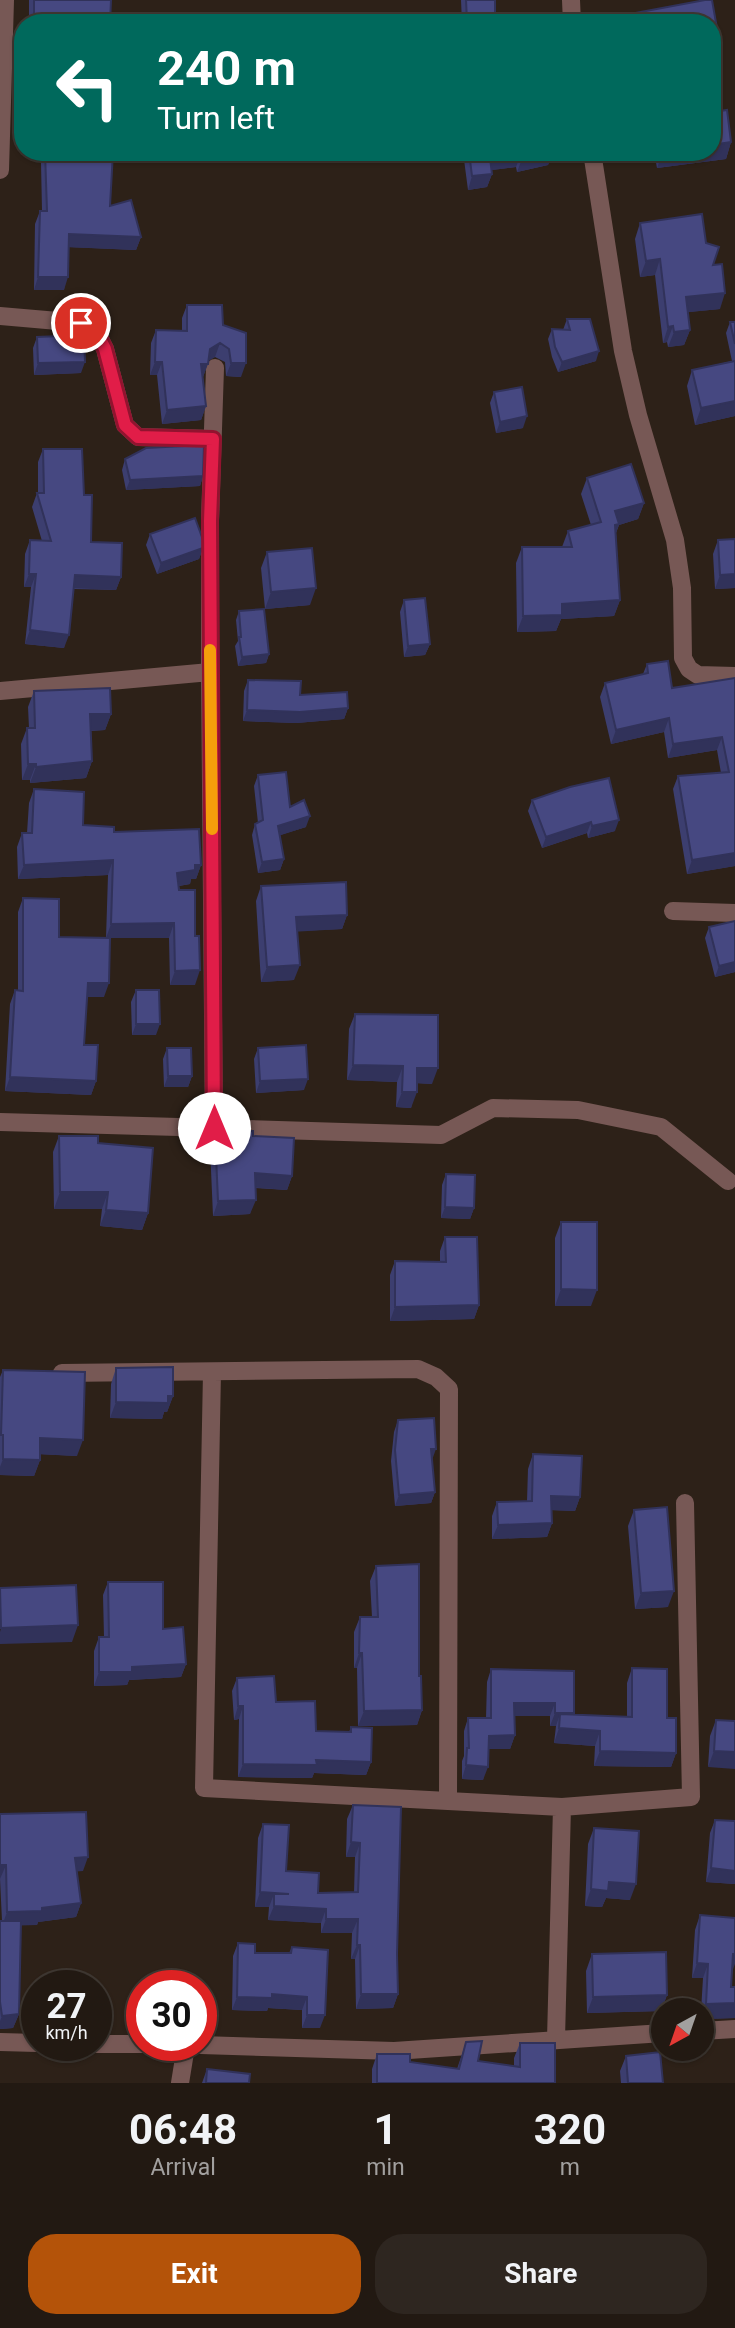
<!DOCTYPE html>
<style>
body{margin:0;font-family:Roboto,sans-serif;background:#2e2620;color:#f1f3f6;height:100vh;display:flex;flex-direction:column;font-size:26px;white-space:nowrap}
*{box-sizing:border-box;margin:0}
p{font-size:23px;color:#a2a09f}
.icon{flex:none;width:38px;height:38px;fill:none;stroke:currentColor;stroke-width:2;stroke-linecap:round;stroke-linejoin:round}
.map{position:relative;height:2083px;overflow:hidden}
.drawer{display:flex;flex-direction:column;background:#221912;flex:1}
.drawer>*{flex:none}
.banner{position:absolute;left:14px;top:14px;width:707px;height:147px;border-radius:28px;box-shadow:0 2px 5px #0004,0 0 0 2px #3f3832;background:#00695c;color:#fff;overflow:hidden}
.needle{width:46px;rotate:220deg}
.fabs{position:absolute;left:651px;top:1998px;display:grid;gap:14px}
.fabs a{display:grid;place-items:center;width:63px;height:63px;border-radius:50%;background:#221912;box-shadow:0 2px 5px #0004,0 0 0 2px #3f3832;font-size:35px}
.speed{position:absolute;left:21px;top:1970px;display:flex;gap:14px;font-size:35px;font-weight:700;text-align:center}
.speed>*{display:grid;place-content:center;width:91px;height:91px;border-radius:50%;background:#221912;box-shadow:0 2px 5px #0004,0 0 0 2px #3f3832;line-height:1}
.speed small{font-size:18px;font-weight:400}
.speed .limit{border:10px solid #d22;background:#fff;color:#111}
.pin{position:absolute;display:grid;place-items:center;width:60px;height:60px;color:#fff;margin:-30px;border:4px solid #fff;border-radius:50%;box-shadow:0 2px 7px #0007}
.me{position:absolute;width:77px;margin:-38px;rotate:0deg;stroke-linejoin:round;filter:drop-shadow(0 0 5px #0008)}
.turn{display:flex;align-items:center;gap:24px;height:147px;padding:0 28px;font-size:32px}
.turn .icon{width:91px;height:91px;stroke-width:2.5}
.turn b{display:block;font-size:49px;line-height:60px}
.eta{display:flex;justify-content:space-evenly;align-items:center;height:119px;text-align:center}
.eta b{font-size:42px;font-weight:700;line-height:49px}
.button{display:flex;gap:14px;margin-top:auto;padding:14px 28px}
.button a{flex:1;height:80px;border-radius:28px;background:#b45309;color:#fff;font-size:28px;font-weight:700;line-height:80px;text-align:center}
.button a+a{background:#2e2620;color:#f1f3f6}
.map>svg:first-child{display:block}
.lines{fill:none;stroke-linecap:round;stroke-linejoin:round}
.street{stroke:#775855;stroke-width:18}
.wall{fill:#3c3e6f}
.shaded-wall{fill:#31325a}
.building{fill:#464881;stroke:#31325a;stroke-width:2}
.route-casing{stroke:#92132f;stroke-width:18}
.route{stroke:#e11d48;stroke-width:12}
.slow{stroke:#f59e0b;stroke-width:12}
</style>
<div class="map">
<svg width="735" height="2083" viewBox="0 0 735 2083">
<rect width="100%" height="100%" fill="#2d2118"/>
<g class="lines">
<!-- street -->
<path class="street" d="M571,0l1,23
M592,152l31,199 15,64 37,125 7,48 1,70 6,11 9,6 37,1
M0,170l5,-170
M0,316l81,7 17,12 7,14 20,76 13,12 75,2
M210,672v-151l5,-153
M0,691l210,-19 4,456 -214,-6
M673,911l62,2
M214,1128l227,7 52,-27 85,2 83,17 67,54
M212,1372l-8,416 244,13
M62,1373l356,-4 18,8 13,12 -1,412 114,6 -6,232
M562,1807l129,-10 -6,-294
M702,2031l33,-2
M0,2042l37,1
M96,2044h46
M201,2045l193,6 269,-18
M180,2083l6,-37"/>
</g>
<!-- wall -->
<path class="wall" d="M29,0h82l-1,23h-81z
M461,0h34v23h-33z
M705,0h7l6,34 -3,10 5,67 7,-1 4,32 -5,17 -69,9 -3,-16h58v-129h-81l4,-10z
M44,152h69l-3,54 31,31 -5,13 -67,-3 -5,43h-30l1,-66 5,-13h2l-1,-48z
M463,152h90l-5,13 -31,7 -1,-5 -25,3 1,4 -5,13 -19,3z
M640,223l66,20 7,22 7,44 -32,3 2,18 -6,15 -16,2 -1,-5 -4,1 -8,-68 -15,2 -5,-38z
M187,305l36,20 18,52 -15,-1 -1,-14 -10,-5 -6,3 -6,17 3,29 -5,14 -39,4 -5,-49h-7l1,-32 5,-13 26,1v-13z
M567,319l29,42 -38,11 -6,-15 -4,-18 4,-10 11,1z
M730,322h5v94l-40,9 -8,-39 5,-16 40,-9 -6,-28z
M37,337l44,36 -47,2 -1,-27z
M494,392l29,36 -27,5 -6,-30z
M43,449l41,46 7,47 30,35 -5,13 -42,-1 -10,59 -39,-4 6,-57h-7l1,-33 5,-14 12,1 -10,-34 5,-14h1v-31z
M125,459l78,17 -3,10 -74,4 -4,-20z
M587,478l57,25 -6,16 -19,6 -3,8 4,67 -6,16 -53,3 -5,12 -39,1 -1,-69 6,-16h40l6,-16 23,-6 -10,-31z
M150,534l53,14 -4,11 -42,15 -11,-29z
M735,539v49l-20,1 -2,-35 5,-14z
M267,552l43,53 -45,4 -4,-41z
M404,600l26,44 -5,11 -21,2 -4,-45z
M239,611l30,43 -3,9 -28,3 -3,-20 3,-5 -2,-21z
M647,664l25,24 63,-10v188l-48,8 -14,-85 5,-13 43,-3 -4,-23 -49,8 -4,-26 -53,12 -11,-47 5,-14 38,-9z
M248,680l52,15 48,13 -4,11 -48,4 -53,-2 1,-30z
M34,691l77,23 -6,16 -14,1 1,30 -6,17 -56,5v-3h-8l-1,-36 6,-16h2l-1,-21z
M258,775l32,32 16,20 -26,8 4,24 -4,11 -22,3 -6,-38 3,-11 3,-1 -4,-37z
M34,789l49,36 31,7 87,33 -5,14h-5l-1,5 -11,2 16,99h-25l-1,-47h-63l2,-63 -90,4 -1,-32 5,-14h5l2,-30z
M532,800l83,31 -27,7 -1,-5 -45,15 -14,-37z
M261,886l86,29 -5,14 -45,2 -3,49 -33,2 -5,-81z
M23,898l36,39 45,60h-17l-3,48 12,36 -5,14 -86,-4 5,-87 5,-14h3v-78z
M709,927l26,45 -20,5 -10,-39z
M136,990l20,45h-24l-1,-33z
M355,1014l77,70 -15,-1 -6,25 -15,-1 1,-25 -50,-2 2,-51z
M167,1048l25,28 -4,11h-24l-1,-28z
M258,1048l46,42 -48,3 -2,-34z
M215,1132l38,4 39,40 -5,14 -32,-2 -5,26 -37,2 -3,-69z
M59,1136l39,7 50,70 -6,17 -42,-4 2,-17h-48l-1,-57z
M446,1174l28,34 -4,11 -29,-1 1,-33z
M561,1222l30,84h-36v-68z
M445,1237l34,68 -5,14 -84,2v-46l5,-14 45,1v-11z
M116,1368l57,28 -6,16h-3l-2,7 -52,-1 1,-34z
M3,1370l74,86 -37,-2v6l-6,16 -34,-1v-98z
M398,1420l34,40 3,32 -4,11 -36,3 -4,-45 3,-29z
M533,1454l47,43 -5,14 -23,-1v13l-5,14 -55,2v-23l5,-14 30,-1 1,-32z
M634,1510l34,97 -33,2 -7,-83z
M376,1566l43,110 3,34 -5,15 -59,1 -1,-58h-3v-36l6,-15h12l-2,-36z
M108,1582l55,47 23,35 -5,13 -52,3 -2,5 -33,1v-35l5,-14h5l-1,-42z
M632,1668l35,50 9,35 -5,14 -77,-1 1,-20 -41,-3 2,-17h-6v-10h-36l1,19 -5,14h-21l-6,31 -21,-1v-18l2,-5v-25l4,-13h18l1,-36 4,-13 82,46 54,2v-34z
M237,1678l39,24 40,29 33,1 2,-5 20,35 -5,13 -52,-2 -2,5 -74,-1 1,-58 -5,1 -2,-29z
M716,1720l19,1 -27,46 2,-31z
M353,1805l44,149 1,40 -5,14 -37,1 -1,-50h-4l1,-26h-31v-10l-53,-3 1,-13h-14l3,-69 5,-14 23,47 32,22h36l1,-36h-9l1,-38z
M0,1814l83,57h-6l4,32 -5,14 -38,5 -1,3h-16l-2,89 -6,14 -13,1v-108h2l-2,-42z
M715,1820l20,1v63l-29,-2 4,-49z
M594,1828l36,72 -24,-2 -4,9 -17,-1 3,-62z
M700,1915l33,54 -1,-1 -1,19 4,31 -33,1 -1,-8 2,-33h-11l3,-48z
M238,1943l17,10h34l3,-6 28,81h-18v-18l-34,-2 -1,3 -35,-1 1,-54z
M592,1954l75,41 -6,16 -74,2 -1,-42z
M466,2042l12,19 36,5v-8l6,-15 35,40h-183v-14l5,-15 33,8 47,7z
M626,2056l37,27h-42l-1,-12z
M207,2069l42,14h-47z"/>
<!-- shaded-wall -->
<path class="shaded-wall" d="M467,21h28v2h-29z
M731,142l-5,17 -69,9 6,-16h49v-7z
M553,152l-5,13 -31,7 5,-13z
M521,154l-5,13 -31,4 5,-13z
M492,174l-5,13 -19,3 4,-14z
M69,234l72,3 -5,13 -72,-3z
M660,259l-5,16 -15,2 6,-16z
M38,277h30l-4,13h-30z
M725,293l-5,16 -40,4 6,-16z
M673,326l-6,16 -4,1 5,-16z
M690,330l-6,15 -16,2 6,-15z
M220,343l-5,14 -10,6 5,-14z
M599,351l-3,10 -38,11 4,-10z
M85,362l-4,11 -47,2 4,-12z
M155,362h7l-5,13h-7z
M231,363h15l-5,14 -15,-1z
M201,364h7l-5,13h-7z
M735,401v15l-40,9 6,-17z
M206,406l-5,14 -39,4 5,-14z
M527,416l-4,12 -27,5 4,-11z
M203,476l-3,10 -74,4 4,-10z
M644,503l-6,16 -19,6 -6,15 2,-29z
M203,548l-4,11 -42,15 4,-11z
M29,574h7l-5,13h-7z
M735,574v14l-20,1 5,-14z
M75,575l46,2 -5,13 -46,-2z
M316,588l-6,17 -45,4 6,-17z
M620,600l-6,16 -53,3 -5,12 -39,1 6,-16 39,-12z
M30,630l39,5 -5,13 -39,-4z
M430,644l-5,11 -21,2 4,-11z
M269,654l-3,9 -28,3 4,-9z
M348,708l-4,11 -48,4 -53,-2 4,-11z
M90,714h21l-6,16 -21,1z
M669,718l-5,14 -53,12 5,-14z
M722,737l-5,13 -49,8 5,-14z
M92,761l-6,17 -56,5 6,-16z
M28,764h8l-6,16h-8z
M310,816l-4,11 -31,10 3,-11z
M619,820l-4,11 -27,7 4,-12z
M591,822l-4,11 -45,15 4,-11z
M735,853v13l-48,8 5,-14z
M284,859l-4,11 -22,3 4,-11z
M113,860l-5,15 -90,4 6,-14z
M195,865h6l-5,14h-5l-1,5 -18,3 5,-14z
M347,915l-5,14 -51,3 5,-15z
M174,923l-5,15h-63l5,-14z
M735,962v10l-20,5 4,-11z
M300,965l-6,15 -33,2 6,-15z
M200,970l-5,15h-25l5,-14z
M88,983h21l-5,14h-21z
M136,1024h24l-4,11h-24z
M353,1065l50,1 -6,16 -50,-2z
M417,1068h21l-6,16 -20,-1z
M168,1076h24l-4,11h-24z
M10,1077l86,4 -5,14 -86,-4z
M308,1079l-4,11 -48,3 4,-12z
M402,1092h15l-6,16 -15,-1z
M255,1173l37,3 -5,14 -38,-3z
M60,1192h48l-6,17h-48z
M256,1200l-6,14 -37,2 5,-15z
M445,1207l29,1 -4,11 -29,-1z
M106,1210l42,3 -6,17 -42,-4z
M561,1289l36,1 -6,16h-36z
M479,1305l-5,14 -84,2 5,-14z
M168,1396h5l-6,16h-3l-2,7 -52,-1 6,-16z
M40,1438l43,2 -6,16 -43,-2z
M431,1449h5l-4,11z
M3,1459l37,1 -6,16 -34,-1v-8z
M435,1492l-4,11 -36,3 4,-11z
M551,1496l29,1 -5,14 -29,-1z
M552,1523l-5,14 -55,2 6,-14z
M674,1591l-6,16 -33,2 6,-16z
M78,1625l-6,17 -72,2v-12l1,-4z
M359,1653h3l-5,15h-3z
M186,1664l-5,13 -52,3 -2,5 -33,1 5,-14 33,-5z
M514,1703h41l-5,13h-41z
M238,1706h5l-4,13 -5,1z
M422,1710l-5,15 -59,1 6,-15z
M555,1713h19l-5,13 -9,-12 -4,12h-6z
M559,1728l41,3 -5,15 -41,-3z
M515,1735l-5,14h-26l5,-13z
M600,1751l76,2 -5,14 -77,-1z
M714,1751l21,1v17l-27,-2z
M316,1760l55,2 -5,13 -52,-2 -2,5 -74,-1 5,-13z
M466,1765l22,2 -5,13 -21,-1z
M351,1842l9,1 -5,14h-9z
M88,1857l-5,14 -13,1 5,-14z
M0,1865h6l-6,14z
M711,1868l24,3v13l-29,-2z
M609,1882l27,2 -6,16 -24,-2 -4,9 -17,-1 6,-17z
M260,1892l29,2 37,15 -5,14 -53,-3 6,-14v-12l-5,13h-14z
M81,1903l-5,14 -38,5 -1,3 -35,1 5,-14z
M326,1919h32l-6,14h-31z
M357,1945h3l-5,14h-4z
M733,1954h2v10l-2,5 -5,-1z
M697,1963l11,1 -5,14h-11z
M272,1994l35,3 -5,13 -34,-2 -1,3 -35,-1 5,-13z
M361,1994h37l-5,14 -37,1z
M667,1995l-6,16 -74,2 6,-16z
M735,2003v15l-33,1 4,-15z
M19,2014l-6,14 -13,1v-8l2,-5z
M307,2015h18l-5,13h-18z"/>
<!-- building -->
<path class="building" d="M34,0h77l-1,23h-76z
M466,0h29v21h-28z
M705,0h7l6,34h-4l6,77 7,-1 4,32 -19,3v-122h-75l-2,-10z
M45,152h68l-3,54 21,-6 10,37 -72,-3 -1,43h-30l2,-66h7z
M469,152h83l-30,7 -1,-5 -31,4 2,16 -20,2z
M702,214l4,29 13,4 -6,18 9,-1 3,29 -39,4 4,33 -16,2 -1,-6 -5,1 -8,-68 -14,2 -6,-38z
M187,305h35l1,20 23,8v30h-15l-2,-14 -9,-6 -10,6 -2,15h-7l5,42 -39,4 -5,-48h-7l1,-32 31,1z
M567,319h23l9,32 -37,11 -7,-15 -3,-18 18,1z
M730,322h5v22z
M84,335l1,27 -47,1 -1,-26z
M735,361v40l-34,7 -9,-38z
M522,387l5,29 -27,6 -6,-30z
M204,445l-1,31 -73,4 -5,-21 21,-11z
M43,449h39l2,46h8l-1,47 31,1 -1,34 -46,-2 -6,60 -39,-5 6,-56h-7l1,-34 21,1 -14,-48h7z
M631,464l13,39 -29,8 4,13 -4,1 5,75 -58,4v11l-39,1 -1,-69h50l-4,-16 33,-9 -14,-44z
M195,518l8,22v8l-42,15 -11,-29z
M735,539v35l-15,1 -2,-35z
M312,548l4,40 -45,4 -4,-40z
M425,598l5,46 -22,2 -4,-46z
M264,609l5,45 -27,3 -3,-20h2l-2,-26z
M668,661l4,27 63,-10v175l-43,7 -14,-84 51,-4 -7,-35 -49,7 -4,-26 -53,12 -11,-47 43,-10 -1,-9z
M248,680l53,1 -1,14 47,-3 1,16 -48,4 -53,-2z
M110,688l1,26h-21l2,47 -56,6v-3h-8l-1,-36h8l-1,-37z
M286,772l4,35 14,-7 6,16 -32,10 6,33 -22,3 -7,-38 8,-4 -5,-45z
M609,778l10,42 -27,6 -1,-4 -45,15 -14,-37 38,-13z
M34,789l50,3 -1,33 31,2v5l85,-3 2,36h-6v5l-18,3 2,17h16v46h4l1,34 -25,1 -1,-48 -63,1 2,-64 -89,5 -2,-32h10z
M346,882l1,33 -51,2 4,48 -33,2 -6,-81z
M23,898l36,1v38l51,1 -1,45h-21l-4,62h14l-2,36 -86,-4 5,-87 8,1z
M735,921v41l-16,4 -10,-39z
M136,990h23l1,34h-24z
M355,1014l83,1v53h-21v24h-15l1,-26 -50,-1z
M306,1045l2,34 -48,2 -2,-33z
M167,1048h24l1,28h-24z
M253,1131v5l41,2 -2,38 -37,-3 1,27 -38,1 -3,-69z
M59,1136h39v7l55,5 -5,65 -42,-3 2,-18h-48z
M446,1174l29,1 -1,33 -29,-1z
M561,1222h36v68l-36,-1z
M445,1237h32l2,68 -84,2v-46l51,1z
M173,1367v29h-5v7l-52,-1v-34z
M3,1370l82,2 -2,68 -43,-2v22l-37,-1v-24h-2z
M434,1418l2,31h-5l4,43 -36,3 -4,-45 3,-30z
M533,1454l49,2 -2,41 -29,-1 1,27 -54,2 -1,-23 35,-1z
M667,1507l7,84 -33,2 -7,-83z
M419,1564v112h2l1,34 -58,1 -2,-58h-3l1,-36h18l-2,-51z
M108,1582h55v47l20,-2 3,37 -54,3v5h-33v-35h10z
M76,1585l2,40 -77,3 -1,-40z
M632,1668l35,1v49h9v35l-76,-2v-20l-41,-3 1,-14 72,3z
M491,1669l83,2v42h-19v-10h-41l1,32 -26,1 -1,31 -22,-2 1,-17h2l-1,-30h23z
M274,1676l2,26 39,-1 1,30 35,1v-5l21,1 -1,34 -55,-2 1,5 -74,-1v-58h-5l-1,-28z
M716,1720l19,1v31l-21,-1z
M353,1805l48,2 -4,147 1,40h-37l-1,-49h-3l1,-26h-32v-10l-52,-3v-12h15l-29,-2 3,-68 26,1 -3,46 33,2 -1,20 40,-1 2,-49 -9,-1z
M86,1812l2,45 -13,1 6,45 -39,5v3l-35,1 -1,-47h-6v-51z
M715,1820l20,1v50l-24,-3z
M594,1828l45,3 -3,53 -27,-2 -1,9 -17,-2z
M700,1915l35,3v36h-2l-2,33h4v16l-29,1 2,-40 -11,-1z
M0,1921h21l-2,93 -17,2 -2,-14z
M238,1943l17,1v9h36l1,-6 36,3 -3,65h-18v-18l-35,-3v4l-35,-1z
M666,1952l1,43 -74,2 -1,-43z
M482,2041l-4,20 42,6v-24h35v40h-178v-29h33v8l49,7 7,-27z
M660,2052l3,31h-35l-2,-27z
M207,2069l43,5 -1,9h-43z"/>
<g class="lines">
<defs>
<path id="route" d="M81,323l17,12 7,14 20,76 13,12 75,2 -3,82 4,607"/>
</defs>
<!-- route casing -->
<use href="#route" class="route-casing"/>
<!-- route -->
<use href="#route" class="route"/>
<!-- slow -->
<path class="slow" d="M210,650l2,179"/>
</g>
</svg>
<div class="fabs">
<a><svg class="needle" viewBox="-14 -14 28 28"><path d="M0-13l5 13h-10z" fill="#e53935"/><path d="M0 13l5-13h-10z" fill="#a2a09f"/></svg></a>
</div>
<div class="speed"><div>27<small>km/h</small></div><div class="limit">30</div></div>
<div class="pin" style="left:81px;top:323px;background:#d93025"><svg class="icon" aria-label="arrive" viewBox="0 0 24 24"><path d="M6 21V4h12l-3 4 3 4H6"/></svg></div>
<svg class="me" style="left:214px;top:1128px" viewBox="-20 -20 40 40"><circle r="19" fill="#fff"/><path d="M0-13L10 11 0 6-10 11z" fill="#e11d48"/></svg>
<div class="banner">
<div class="turn"><svg class="icon" aria-label="left" viewBox="0 0 24 24"><path d="M17 20v-9H6M10 6l-5 5 5 5"/></svg><div><b>240 m</b>Turn left</div></div>
</div>
</div>
<section class="drawer">
<div class="eta">
<div><b>06:48</b><p>Arrival</p></div>
<div><b>1</b><p>min</p></div>
<div><b>320</b><p>m</p></div>
</div>
<div class="button"><a>Exit</a><a>Share</a></div>
</section>
